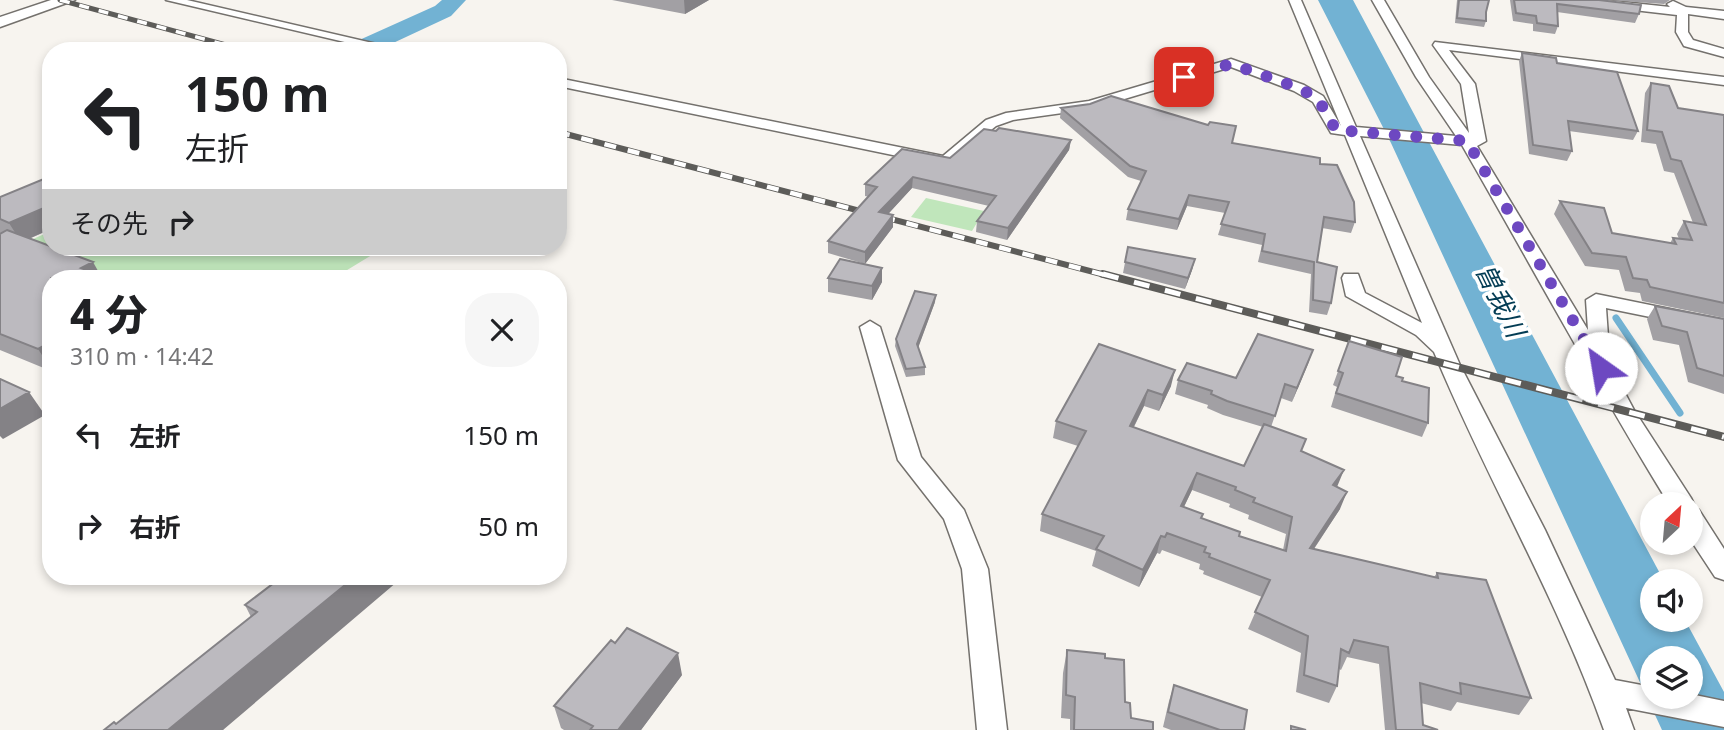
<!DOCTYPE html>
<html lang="ja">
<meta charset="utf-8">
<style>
body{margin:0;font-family:"Noto Sans","Noto Sans JP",sans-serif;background:#f6f6f6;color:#202124;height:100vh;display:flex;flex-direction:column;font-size:26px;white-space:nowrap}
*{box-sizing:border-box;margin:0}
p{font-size:23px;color:#757577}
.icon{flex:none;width:38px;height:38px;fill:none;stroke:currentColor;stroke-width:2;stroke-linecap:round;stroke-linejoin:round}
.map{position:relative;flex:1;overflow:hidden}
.panel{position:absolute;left:42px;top:270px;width:525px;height:315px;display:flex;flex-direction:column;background:#fff;border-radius:28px;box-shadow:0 4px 10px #0003}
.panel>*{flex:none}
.hud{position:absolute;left:42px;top:42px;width:525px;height:214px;border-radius:28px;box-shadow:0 4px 10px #0003;background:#fff;color:#202124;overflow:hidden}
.needle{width:46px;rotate:26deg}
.fabs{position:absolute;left:1640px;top:492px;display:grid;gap:14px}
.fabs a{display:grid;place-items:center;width:63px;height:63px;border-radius:50%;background:#fff;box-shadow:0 4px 10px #0003;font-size:35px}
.pin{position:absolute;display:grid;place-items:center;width:60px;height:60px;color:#fff;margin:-30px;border-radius:14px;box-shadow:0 4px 10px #0006}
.me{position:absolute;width:77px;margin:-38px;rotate:328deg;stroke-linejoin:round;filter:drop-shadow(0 0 5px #0008)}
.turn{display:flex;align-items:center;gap:24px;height:147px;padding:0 28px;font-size:32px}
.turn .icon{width:91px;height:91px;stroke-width:2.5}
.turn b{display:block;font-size:49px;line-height:60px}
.then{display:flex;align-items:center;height:66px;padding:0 28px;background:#0003;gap:14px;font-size:26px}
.round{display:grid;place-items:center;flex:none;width:74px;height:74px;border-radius:28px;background:#f6f6f6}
.head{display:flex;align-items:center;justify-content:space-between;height:119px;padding:0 28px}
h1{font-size:42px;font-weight:800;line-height:52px}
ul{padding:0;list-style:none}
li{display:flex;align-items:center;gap:21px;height:91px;padding:0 28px}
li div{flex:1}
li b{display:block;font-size:26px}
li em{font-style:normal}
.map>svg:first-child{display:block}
.green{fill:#c0e6bb}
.water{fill:#72b2d3;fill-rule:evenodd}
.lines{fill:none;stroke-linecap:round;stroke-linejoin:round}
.stream{stroke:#72b2d3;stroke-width:7}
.river{fill:#72b2d3;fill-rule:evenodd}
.minor-casing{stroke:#74716d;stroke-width:3}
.secondary-casing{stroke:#74716d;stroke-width:3}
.minor{fill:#fff;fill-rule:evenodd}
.secondary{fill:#fff;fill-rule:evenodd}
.rail-far2-casing{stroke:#5d5c59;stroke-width:5}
.rail-far1-casing{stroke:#5d5c59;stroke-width:6}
.rail-casing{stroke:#5d5c59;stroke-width:8}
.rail-far2{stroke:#fff;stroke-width:3.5;stroke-dasharray:10;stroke-linecap:butt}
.rail-far1{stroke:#fff;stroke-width:4.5;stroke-dasharray:12;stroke-linecap:butt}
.rail{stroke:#fff;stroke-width:5;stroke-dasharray:16;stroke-linecap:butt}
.wall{fill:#a2a0a4;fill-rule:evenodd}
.shaded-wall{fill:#848286}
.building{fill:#bcbabf;stroke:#848286;stroke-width:2;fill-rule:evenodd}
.route{stroke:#6d48c1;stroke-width:12;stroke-dasharray:0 21.6}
.labels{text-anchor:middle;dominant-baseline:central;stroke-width:7;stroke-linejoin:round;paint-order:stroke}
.water-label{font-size:26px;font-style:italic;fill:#033c54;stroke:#fff}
</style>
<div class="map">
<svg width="1724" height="730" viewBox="0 0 1724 730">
<rect width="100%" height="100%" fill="#f7f4ef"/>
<!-- green -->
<path class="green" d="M926,198l58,13 -12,20 -61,-14z
M51,231v16h334l-51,31h-231l-90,-30z"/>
<!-- water -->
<path class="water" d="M1318,0h35l311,581h-12v39h33l39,72v38h-62l-271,-587zM1652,658h38v38h-38z"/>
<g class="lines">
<!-- stream -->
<path class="stream" d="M1616,318l64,95"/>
<!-- river -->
<path class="river" d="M442,0h24l-15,16 -75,35h-33l3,-5 89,-40z"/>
<defs>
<path id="minor" d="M166,0h21l220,51h-24z
M1289,0h12l55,127 100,9 -40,-59 -44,-77h12l45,77 40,56 -8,-49 -28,-39 2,-3 289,35v8l-275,-35 26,34 11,57 -9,5 111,184 -2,-30 10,-6 128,26v12l-118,-24 4,57 24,45 57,88 3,6 -2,4 7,2 25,39v31l-9,-3 -25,-38v-35h-21c-72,-117 -138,-239 -207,-359l-102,-9 100,229 85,165 70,150 37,7v9l38,-2 34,7v26l-98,-19 8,22h-30c-46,-131 -117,-250 -170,-378l-18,-17 -70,-39 -4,-18 2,-4h14l7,19 57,30 -77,-188 -14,-2 -18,-31 -19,-11 -63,-24 -140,42 -78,11 -17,6 -50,40 -388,-80v-8l385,78 43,-36 20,-7 83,-12 142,-42 73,26 19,11 18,30z
M1567,0h37l66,7 -3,-3 6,-3 13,6 38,4v8l-36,-5v18l5,8 31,9v8l-40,-11 -8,-14 1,-17 -104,-12z
M870,321l10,6 41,130 43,53 24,59 19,161h-30l-15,-161 -18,-50 -46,-59 -38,-133z"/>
<path id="secondary" d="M51,0h24l-75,27v-10z"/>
</defs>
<!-- minor casing -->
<use href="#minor" class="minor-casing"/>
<!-- secondary casing -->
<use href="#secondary" class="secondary-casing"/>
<!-- minor -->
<use href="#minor" class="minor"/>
<!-- secondary -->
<use href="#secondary" class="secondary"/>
<defs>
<path id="rail-far2" d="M60,0l188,51"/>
<path id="rail-far1" d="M558,132l551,144"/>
<path id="rail" d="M1103,274l621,163"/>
</defs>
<!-- rail-far2 casing -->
<use href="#rail-far2" class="rail-far2-casing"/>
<!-- rail-far1 casing -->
<use href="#rail-far1" class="rail-far1-casing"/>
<!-- rail casing -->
<use href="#rail" class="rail-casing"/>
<!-- rail-far2 -->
<use href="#rail-far2" class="rail-far2"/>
<!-- rail-far1 -->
<use href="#rail-far1" class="rail-far1"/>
<!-- rail -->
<use href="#rail" class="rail"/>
</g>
<!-- wall -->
<path class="wall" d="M612,0h97l-24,14z
M1457,0h32l-3,12v9l-2,6 -29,-4z
M1510,0h89l40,14 -4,9 -78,-11 1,14 -3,8 -22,-3v-7l-20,-3z
M1607,0h63l-6,4z
M1522,53l35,10 81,68 -5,9 -64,-9 3,20 -5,10 -38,-7 -10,-93z
M1651,83l27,25 46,7v203l-82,-17 -2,-8 -15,-2 -6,-21 -34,-4 -31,-52 6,-13 52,32 58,10 3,-5 6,1 -2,-5 7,-13 9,2 -19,-50 -10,-2 -8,-27 -15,-2 4,-49z
M1061,108l171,35 88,21 35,58 -4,11 -29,-5 -5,34 14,41 -4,12 -18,-3 2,-38 -53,-12 4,-17 -44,-10 7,-22 -38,-7 -10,24 -51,-10 2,-11 13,-28 -13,-4 -68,-59z
M996,131l75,9 -2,10 -62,90 -31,-8 1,-11 12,-15 -77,-18 -24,26 5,13 -28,37 -37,-11v-12l41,-44 -4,-1v-12l85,-26z
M51,176v53l-22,10 22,39v93l-51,-21v-153z
M1128,247l67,12 -3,11 -7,19 -62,-16z
M828,278l54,4 -10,18 -44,-8z
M935,302l-17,45 7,20v8l-19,2 -11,-31 1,-7z
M1655,306l69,13v75l-36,-12 -9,-37 -26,-5 -6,-21z
M1349,341l47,35 32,47 -6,14 -91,-30 6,-20 -4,-2z
M1099,344l72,42 -12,25 -15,-5 -10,21 110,39 19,-39 -40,-12 -16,-7 1,-3 -33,-11 3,-14 58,-2 77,-28 -21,52 -11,-4 -10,29 35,12 -5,12 36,36 3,22 -26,40 120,28 3,-4 94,125 -12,17 -62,-13 -6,9 -30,-8 2,22 15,5h-53l-6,-66 -32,-7 -6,13 -2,-1 -2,17 -8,17 -33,-11 5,-39 -53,-24 14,-32 -59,-23 1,-3 -5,-2 1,-5 -38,-14 -2,4 -3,-1 -18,34 -47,-21 4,-15 -56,-20 2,-17 36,-68 -25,-8 3,-17zM1192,490l38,14 -1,3 20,8 -1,4 38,15 -3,16 -44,-14 -37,-18 -18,-11z
M283,576l-60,154 -107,-6 135,-107 -6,-12z
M1067,650l38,8 20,44 6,16 22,12h-83v-11l-9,-1 2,-45z
M682,675l-41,55h-77l-3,-2 -7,-22z
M1174,685l70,45h-73l-8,-3 6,-26z"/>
<!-- shaded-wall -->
<path class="shaded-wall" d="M684,0h25l-24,14z
M1071,140l-2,10 -62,90 1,-12z
M913,177l-1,11 -33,36v-12z
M1189,195l-2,11 -10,24 2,-11z
M51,205v24l-30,13 -12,-19z
M893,215v12l-28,37v-12z
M1195,259l-3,11 -7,19 3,-11z
M93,262l9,16 -21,-10z
M882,268v14l-10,18v-14z
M936,295l-1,7 -18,49v-7z
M51,342v27l-13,-20z
M1313,350l-5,14 -16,38 5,-14z
M1175,370l-4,16 -12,25 4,-16z
M1148,390l-4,16 -18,36 4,-16z
M29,392l16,23 -42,24 -3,-3v-27z
M1344,470l-7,17 -4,-2z
M1197,473l-5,17 -16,33 5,-17z
M1347,492l-7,17 -37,56 7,-17z
M1161,536l-4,17 -18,34 4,-17z
M356,576h48l-181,154h-55z
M678,653l4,22 -41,55h-23z"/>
<!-- building -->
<path class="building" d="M1459,0h30l-3,12v9l-29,-3z
M1514,0h85l42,5 -2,9 -82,-10 1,22 -21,-3 -1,-7 -20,-3z
M1522,53l34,5 1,5 60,9 21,59 -70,-10 4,30 -39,-6z
M1651,83l18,3 9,22 46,7v188l-74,-16 -3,-7 -14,-2 -7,-21 -34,-4 -32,-52 44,7 8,25 64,11 -3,-6 19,2 -8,-19 22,4 -25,-64 -10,-2 -9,-27 -15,-2z
M1111,96l97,29 2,-3 26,4 -4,17 88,15v6l17,1 17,37 1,20 -31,-5 -7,45 20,5 -6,36 -18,-3 1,-38 -52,-11 3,-17 -44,-10 8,-22 -40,-7 -10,24 -51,-10 18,-38 -16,-5 -69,-58 29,-4z
M999,128l72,12 -63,88 -31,-7 19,-25 -83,-19 -34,35 14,3 -28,37 -37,-11 49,-54 -12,-3 37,-35 48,9 34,-29 12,2z
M51,176v29l-42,18 -9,-4v-22z
M7,230l86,32 -12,6 28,10h-58v64l-13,7 -38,-15v-100z
M1128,247l67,12 -7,19 -63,-16z
M840,259l42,9 -10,18 -44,-8z
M915,291l21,4 -19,49 8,23 -19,2 -10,-30z
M1655,306l69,13v57l-27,-8 -10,-36 -25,-6z
M1258,334l55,16 -16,38 -12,-4 -10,32 -48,-15 -16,-7 1,-3 -34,-11 9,-17 49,15z
M1349,341l53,16 -6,19 7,2 -1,3 27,7 -1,35 -92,-30 7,-20 -5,-2z
M1099,344l76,26 -12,25 -15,-5 -18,36 114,40 20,-42 42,15 -5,12 43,19 -11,15 14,7 -37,56 128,30 -1,-5 49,7 45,118 -71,-15 1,11 -41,-11 3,42 15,5h-42l-8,-83 -34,-7 -5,13 -8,-4 -4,37 -33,-11 4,-39 -53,-24 15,-32 -61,-23 1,-3 -6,-2 2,-5 -39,-14 -2,4 -4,-1 -18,34 -47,-21 8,-13 -62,-22 44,-83 -30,-10zM1197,473l39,14 -1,3 20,8 -2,4 39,15 -6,34 -47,-15 1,-4 -39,-14 2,-4 -22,-8z
M0,379l29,13 -29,17z
M283,576h73l-188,154h-64l10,-8 2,2 141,-112 -12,-7z
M627,628l51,25 -60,77h-28l3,-4 -39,-20 57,-66 4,3z
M1067,650l38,4v4l19,2 1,42 5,1 1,15 22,4v8h-79l1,-33 -9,-2z
M1174,685l73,25 -3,20h-24l-52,-18z
M1291,726l15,4h-15z"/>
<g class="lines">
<!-- route -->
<path class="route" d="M1184,77l47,-13 68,24 19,11 18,31 131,11 134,227"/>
</g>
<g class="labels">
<!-- water labels -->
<g class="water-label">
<text transform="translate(1501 300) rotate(64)">曽我川</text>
</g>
</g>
</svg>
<div class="fabs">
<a><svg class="needle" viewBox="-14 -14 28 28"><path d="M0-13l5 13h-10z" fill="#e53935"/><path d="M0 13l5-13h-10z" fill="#757577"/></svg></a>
<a><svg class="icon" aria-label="sound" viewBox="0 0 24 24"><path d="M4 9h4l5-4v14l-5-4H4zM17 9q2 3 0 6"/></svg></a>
<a><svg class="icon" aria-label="layers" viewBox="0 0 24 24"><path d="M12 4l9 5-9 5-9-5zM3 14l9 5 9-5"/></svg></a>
</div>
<div class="pin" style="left:1184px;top:77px;background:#d93025"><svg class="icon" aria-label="arrive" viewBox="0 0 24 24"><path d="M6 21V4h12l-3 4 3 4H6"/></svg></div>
<svg class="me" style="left:1601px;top:368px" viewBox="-20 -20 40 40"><circle r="19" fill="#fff"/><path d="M0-13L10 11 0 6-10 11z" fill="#6d48c1"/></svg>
<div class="hud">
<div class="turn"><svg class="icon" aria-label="left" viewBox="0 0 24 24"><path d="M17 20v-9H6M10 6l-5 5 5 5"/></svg><div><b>150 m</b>左折</div></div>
<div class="then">その先<svg class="icon" aria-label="right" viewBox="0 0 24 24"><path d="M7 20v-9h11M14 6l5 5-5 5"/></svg></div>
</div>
<section class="panel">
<div class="head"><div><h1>4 分</h1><p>310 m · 14:42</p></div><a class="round"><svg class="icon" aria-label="close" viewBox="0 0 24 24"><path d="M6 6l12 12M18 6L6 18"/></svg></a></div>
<ul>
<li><svg class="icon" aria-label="left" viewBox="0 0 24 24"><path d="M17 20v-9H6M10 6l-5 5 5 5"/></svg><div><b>左折</b></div><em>150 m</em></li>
<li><svg class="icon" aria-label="right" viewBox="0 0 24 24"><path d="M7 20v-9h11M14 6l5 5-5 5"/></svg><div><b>右折</b></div><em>50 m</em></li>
</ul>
</section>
</div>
